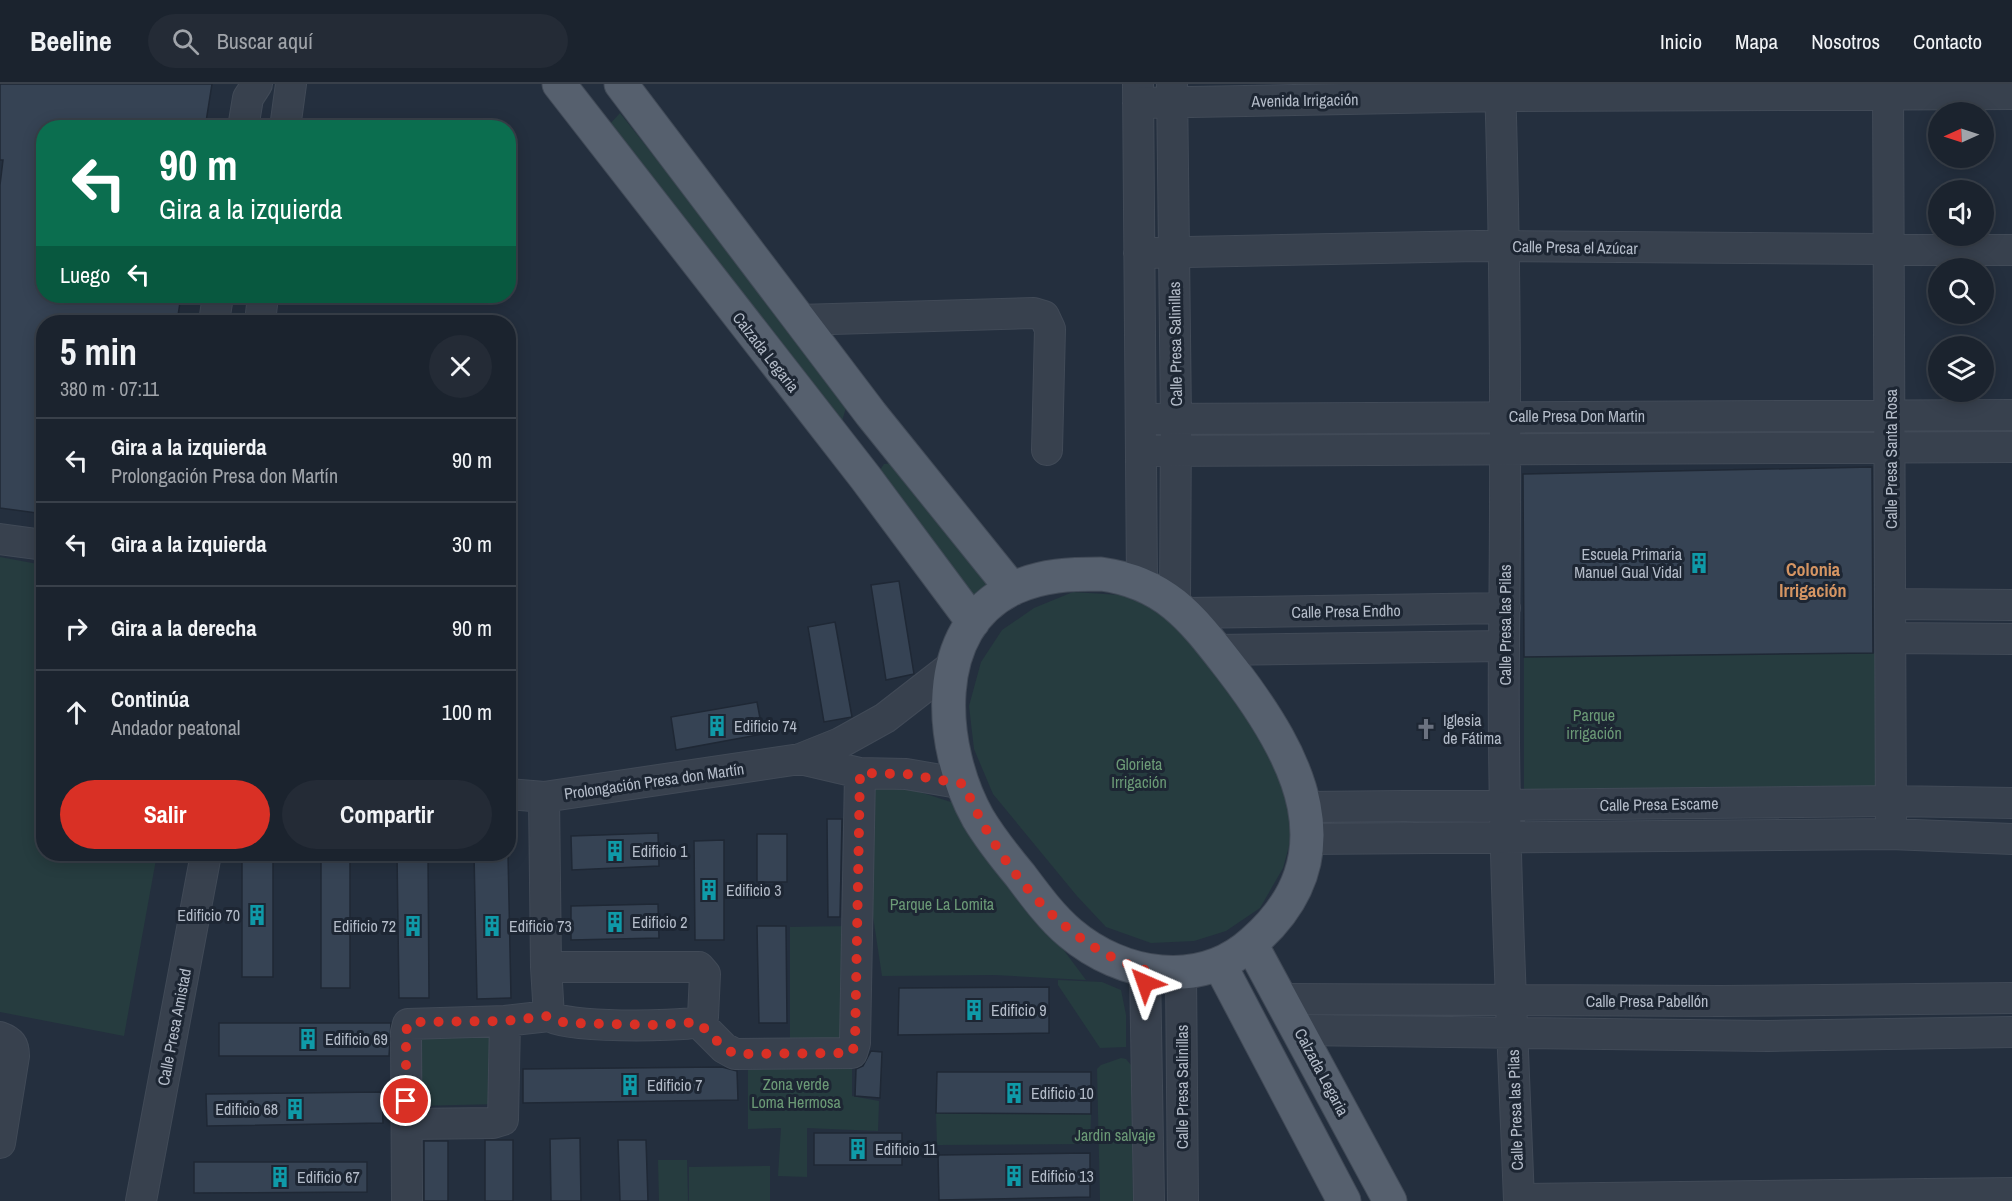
<!DOCTYPE html>
<html lang="es">
<meta charset="utf-8">
<style>
body{margin:0;font-family:"Archivo Narrow",sans-serif;background:#242b36;color:#f1f3f6;height:100vh;display:flex;flex-direction:column;font-size:22px;white-space:nowrap}
*{box-sizing:border-box;margin:0}
p{font-size:20px;color:#a0a4aa}
.icon{flex:none;width:33px;height:33px;fill:none;stroke:currentColor;stroke-width:2;stroke-linecap:round;stroke-linejoin:round}
.map{position:relative;flex:1;overflow:hidden}
.panel{position:absolute;left:36px;top:231px;width:480px;height:546px;display:flex;flex-direction:column;background:#1b232e;border-radius:24px;box-shadow:0 3px 15px #0003,0 0 0 2px #39404a}
.panel>*{flex:none}
.hud{position:absolute;left:36px;top:36px;width:480px;height:183px;border-radius:24px;box-shadow:0 3px 15px #0003,0 0 0 2px #39404a;background:#0b6e4f;color:#fff;overflow:hidden}
.needle{width:39px;rotate:267deg}
.controls{position:absolute;left:1928px;top:18px;display:grid;gap:12px}
.controls a{display:grid;place-items:center;width:66px;height:66px;border-radius:50%;background:#1b232e;box-shadow:0 3px 15px #0003,0 0 0 2px #39404a;font-size:30px}
.pin{position:absolute;display:grid;place-items:center;width:51px;height:51px;color:#fff;margin:-26px;border:3px solid #fff;border-radius:50%;box-shadow:0 2px 6px #0007}
.me{position:absolute;width:66px;margin:-33px;rotate:317deg;stroke-linejoin:round;filter:drop-shadow(0 0 4px #0008)}
.turn{display:flex;align-items:center;gap:21px;height:126px;padding:0 24px;font-size:27px}
.turn .icon{width:78px;height:78px;stroke-width:2.5}
.turn b{display:block;font-size:42px;line-height:51px}
.then{display:flex;align-items:center;height:57px;padding:0 24px;background:#0003;gap:12px;font-size:22px}
.round{display:grid;place-items:center;flex:none;width:63px;height:63px;border-radius:32px;background:#242b36}
.headline{display:flex;align-items:center;justify-content:space-between;height:102px;padding:0 24px}
h1{font-size:36px;font-weight:800;line-height:45px}
.button{display:flex;gap:12px;margin-top:auto;padding:12px 24px}
.button a{flex:1;height:69px;border-radius:36px;background:#d93025;color:#fff;font-size:24px;font-weight:800;line-height:69px;text-align:center}
.button a+a{background:#242b36;color:#f1f3f6}
ul{padding:0;list-style:none}
li{display:flex;align-items:center;gap:18px;height:84px;padding:0 24px;border-top:2px solid #39404a}
li div{flex:1}
li b{display:block;font-size:22px}
li em{font-style:normal}
header{display:flex;align-items:center;gap:36px;box-sizing:border-box;height:84px;padding:0 30px;background:#1b232e;border-bottom:2px solid #39404a}
header strong{font-size:28px}
nav{display:flex;gap:33px;margin-inline-start:auto;font-size:21px}
.search{width:420px;height:54px;background:#242b36;display:flex;align-items:center;gap:15px;box-sizing:border-box;padding:0 21px;border-radius:33px;color:#a0a4aa;font-size:22px}
.map>svg:first-child{display:block}
.green{fill:#263c3f}
.building{fill:#364354;stroke:#1f2835;stroke-width:1.5}
.lines{fill:none;stroke-linecap:round;stroke-linejoin:round}
.minor-casing{stroke:#414a57;stroke-width:32}
.major-casing{stroke:#414a57;stroke-width:35}
.minor{stroke:#38414e;stroke-width:30}
.major{stroke:#56606e;stroke-width:33}
.route{stroke:#d93025;stroke-width:10;stroke-dasharray:0 18}
.labels{text-anchor:middle;dominant-baseline:central;stroke-width:6;stroke-linejoin:round;paint-order:stroke}
.street-label{font-size:16px;fill:#b4bcc9;stroke:#1d2633}
.poi-label{font-size:16px;fill:#b4bcc9;stroke:#1d2633;text-anchor:start}
.park-label{font-size:16px;fill:#6b9a76;stroke:#1d2633}
.neighbourhood-label{font-size:18px;font-weight:bold;fill:#d59563;stroke:#1d2633}
</style>
<header>
<strong>Beeline</strong>
<div class="search"><svg class="icon" aria-label="search" viewBox="0 0 24 24"><circle cx="10" cy="10" r="6"/><path d="M15 15l6 6"/></svg>Buscar aquí</div>
<nav><a>Inicio</a><a>Mapa</a><a>Nosotros</a><a>Contacto</a></nav>
</header>
<div class="map">
<svg width="2012" height="1117" viewBox="0 0 2012 1117">
<rect width="100%" height="100%" fill="#242f3e"/>
<!-- green -->
<path class="green" d="M620,29l228,288 -11,37 -228,-313z
M896,379l100,120 -30,21 -94,-122 12,-18z
M0,473l43,8 1,289h113l-33,182 -124,-24z
M1073,508l47,3 42,16 21,21 97,127 12,76 -9,33 -23,40 -34,23 -32,10 -43,2 -45,-16 -29,-31 -84,-102 -19,-45 -5,-43 12,-44 21,-32 32,-22z
M1876,569v135l-352,5v-136z
M851,686l103,33 132,177 -92,-5 -112,1z
M851,842l-2,123 -59,1v-123z
M1058,896l44,2 19,8 5,25v32l-26,1 -42,-63z
M499,945l1,75 -86,2 -1,-75z
M852,972v40l27,5 -1,30 -71,-3v49l-29,-1 3,-48 -33,1v-72z
M1121,974l5,1 5,6 2,136h-33l-3,-132 4,-4z
M936,1029l155,1 -1,30 -153,1z
M658,1076h29l1,41h-29z
M770,1082v35h-81v-34z"/>
<!-- building -->
<path class="building" d="M0,0h212l-7,44h-161v168h137l-4,26h-133v192l-44,-6v-323l3,-25h-3z
M1872,383l1,186 -349,4 -1,-183z
M899,497l15,93 -28,6 -15,-95z
M835,538l17,95 -28,5 -16,-95z
M757,618l6,32 -87,16 -5,-33z
M827,735h15l-2,98h-12z
M658,749l1,33 -87,4 -1,-34z
M757,750h30v48h-30z
M724,756v100h-29l-1,-99z
M242,770h31v123h-31z
M321,770h29v134h-29z
M397,770h31l1,144h-30z
M474,770h34l3,144 -34,1z
M658,820l1,34 -88,2v-34z
M757,842h29l1,97h-28z
M1049,903v46l-151,2 1,-47z
M219,939h172l-2,33h-170z
M871,967l11,1 -2,46 -25,-2 1,-27 7,-3z
M722,983l15,4 1,29 -215,3v-34z
M937,988h154v42l-155,-1z
M382,1008l1,31 -176,3 -1,-32z
M814,1049h88v32h-88z
M580,1054l1,63h-30l-1,-62z
M485,1056h28v61h-28z
M618,1056h28l2,61h-28z
M424,1057h24v60h-24z
M1090,1069v44l-151,3 -1,-45z
M194,1078h173v30l-173,1z"/>
<g class="lines">
<defs>
<path id="minor" d="M1138,0l4,499
M1172,0l4,336 -1,184
M1500,0c6,187 6,374 4,561 -2,185 8,371 15,556
M1888,0l3,750
M1138,19l363,-7 511,-2
M243,44l5,-30 9,-14
M285,44l6,-44
M1139,169l339,-7 534,4
M799,236l235,-7 10,3 6,13 -3,121
M214,238l4,-26
M260,238l3,-26
M1142,335l870,-4
M1143,367l869,-4
M0,455l44,6
M1892,520l120,1
M1187,529l318,-5
M1892,554l120,1
M1216,566l288,-4
M800,675l60,14 46,1 58,10
M508,710l36,3 256,-38 40,-16 45,-25 67,-52
M544,713l2,170 3,49
M1306,723l585,-6 121,2
M1307,755l584,-5 121,5
M546,883h153l6,7 -2,43 -5,5c-23,5 -133,6 -149,-6
M1145,886l4,231
M1181,889l2,228
M1282,915l438,2 292,-3
M698,938l26,26 11,6 117,-1 3,-10 5,-270
M1299,946l469,6 244,-4
M0,953c11,4 14,8 14,19l-14,87
M407,1040l86,-1 10,-3 2,-99
M1519,1115l493,-6
M141,1117l65,-347
M407,1117l-1,-169 2,-8 97,-3 44,-5"/>
<path id="major" d="M559,0l306,393 108,145
M621,0l250,330 141,175
M1101,490c67,9 93,47 132,97 65,85 118,185 20,271 -53,48 -131,35 -183,-9 -19,-16 -35,-38 -50,-58 -15,-18 -30,-37 -42,-57 -39,-70 -50,-190 36,-230 28,-13 57,-14 87,-14z
M1251,860l139,257
M1220,881l124,236"/>
</defs>
<!-- minor casing -->
<use href="#minor" class="minor-casing"/>
<!-- major casing -->
<use href="#major" class="major-casing"/>
<!-- minor -->
<use href="#minor" class="minor"/>
<!-- major -->
<use href="#major" class="major"/>
</g>
<g class="lines">
<!-- route -->
<path class="route" d="M406,1017v-69l2,-8 10,-2 87,-1 44,-5 16,7 90,2 43,-3 26,26 11,6 117,-1 3,-10 5,-270 46,1 58,10c32,78 97,162 181,186v13"/>
</g>
<!-- icons -->
<defs>
<symbol id="building-bare" viewBox="-9 -9 18 18"><path d="M-4-6H4V6H1V3H-1V6H-4ZM-2.5-4.3h1.7v1.8h-1.7ZM.8-4.3h1.7v1.8H.8ZM-2.5-1h1.7V.8h-1.7ZM.8-1h1.7V.8H.8Z" fill="#0f9aa8" stroke="#1d2633" stroke-width="2.5" paint-order="stroke"/></symbol>
<symbol id="church-bare" viewBox="-9 -9 18 18"><path d="M-1.2-6h2.4v3.5h3.3v2.4h-3.3V6h-2.4V-.1h-3.3v-2.4h3.3Z" fill="#6b7280" stroke="#1d2633" stroke-width="2.5" paint-order="stroke"/></symbol>
</defs>
<g fill-rule="evenodd">
<use href="#building-bare" x="1684" y="464" width="30" height="30"/>
<use href="#building-bare" x="702" y="627" width="30" height="30"/>
<use href="#church-bare" x="1411" y="630" width="30" height="30"/>
<use href="#building-bare" x="600" y="752" width="30" height="30"/>
<use href="#building-bare" x="694" y="791" width="30" height="30"/>
<use href="#building-bare" x="242" y="816" width="30" height="30"/>
<use href="#building-bare" x="600" y="823" width="30" height="30"/>
<use href="#building-bare" x="398" y="827" width="30" height="30"/>
<use href="#building-bare" x="477" y="827" width="30" height="30"/>
<use href="#building-bare" x="959" y="911" width="30" height="30"/>
<use href="#building-bare" x="293" y="940" width="30" height="30"/>
<use href="#building-bare" x="615" y="986" width="30" height="30"/>
<use href="#building-bare" x="999" y="994" width="30" height="30"/>
<use href="#building-bare" x="280" y="1010" width="30" height="30"/>
<use href="#building-bare" x="843" y="1050" width="30" height="30"/>
<use href="#building-bare" x="999" y="1077" width="30" height="30"/>
<use href="#building-bare" x="265" y="1078" width="30" height="30"/>
</g>
<g class="labels">
<!-- street labels -->
<g class="street-label">
<text transform="translate(1305 16) rotate(-1)">Avenida Irrigación</text>
<text transform="translate(1575 163) rotate(1)">Calle Presa el Azúcar</text>
<text transform="translate(1175 260) rotate(-91)">Calle Presa Salinillas</text>
<text transform="translate(766 268) rotate(52)">Calzada Legaria</text>
<text x="1577" y="332">Calle Presa Don Martin</text>
<text transform="translate(1891 375) rotate(-90)">Calle Presa Santa Rosa</text>
<text transform="translate(1346 527) rotate(-1)">Calle Presa Endho</text>
<text transform="translate(1505 541) rotate(-90)">Calle Presa las Pilas</text>
<text transform="translate(654 697) rotate(-8)">Prolongación Presa don Martín</text>
<text transform="translate(1659 720) rotate(-1)">Calle Presa Escame</text>
<text x="1647" y="917">Calle Presa Pabellón</text>
<text transform="translate(174 943) rotate(-79)">Calle Presa Amistad</text>
<text transform="translate(1322 988) rotate(62)">Calzada Legaria</text>
<text transform="translate(1182 1003) rotate(-90)">Calle Presa Salinillas</text>
<text transform="translate(1515 1026) rotate(-92)">Calle Presa las Pilas</text>
</g>
<!-- poi labels -->
<g class="poi-label">
<text x="1682" y="470" text-anchor="end">Escuela Primaria<tspan x="1682" dy="18">Manuel Gual Vidal</tspan></text>
<text x="1443" y="636">Iglesia<tspan x="1443" dy="18">de Fátima</tspan></text>
<text x="734" y="642">Edificio 74</text>
<text x="632" y="767">Edificio 1</text>
<text x="726" y="806">Edificio 3</text>
<text x="240" y="831" text-anchor="end">Edificio 70</text>
<text x="632" y="838">Edificio 2</text>
<text x="396" y="842" text-anchor="end">Edificio 72</text>
<text x="509" y="842">Edificio 73</text>
<text x="991" y="926">Edificio 9</text>
<text x="325" y="955">Edificio 69</text>
<text x="647" y="1001">Edificio 7</text>
<text x="1031" y="1009">Edificio 10</text>
<text x="278" y="1025" text-anchor="end">Edificio 68</text>
<text x="875" y="1065">Edificio 11</text>
<text x="1031" y="1092">Edificio 13</text>
<text x="297" y="1093">Edificio 67</text>
</g>
<!-- park labels -->
<g class="park-label">
<text x="1594" y="631">Parque<tspan x="1594" dy="18">irrigación</tspan></text>
<text x="1139" y="680">Glorieta<tspan x="1139" dy="18">Irrigación</tspan></text>
<text x="942" y="820">Parque La Lomita</text>
<text x="796" y="1000">Zona verde<tspan x="796" dy="18">Loma Hermosa</tspan></text>
<text x="1115" y="1051">Jardin salvaje</text>
</g>
<!-- neighbourhood labels -->
<g class="neighbourhood-label">
<text x="1813" y="485">Colonia<tspan x="1813" dy="21">Irrigación</tspan></text>
</g>
</g>
</svg>
<div class="controls">
<a><svg class="needle" viewBox="-14 -14 28 28"><path d="M0-13l5 13h-10z" fill="#e53935"/><path d="M0 13l5-13h-10z" fill="#a0a4aa"/></svg></a>
<a><svg class="icon" aria-label="sound" viewBox="0 0 24 24"><path d="M4 9h4l5-4v14l-5-4H4zM17 9q2 3 0 6"/></svg></a>
<a><svg class="icon" aria-label="search" viewBox="0 0 24 24"><circle cx="10" cy="10" r="6"/><path d="M15 15l6 6"/></svg></a>
<a><svg class="icon" aria-label="layers" viewBox="0 0 24 24"><path d="M12 4l9 5-9 5-9-5zM3 14l9 5 9-5"/></svg></a>
</div>
<div class="pin" style="left:406px;top:1017px;background:#d93025"><svg class="icon" aria-label="arrive" viewBox="0 0 24 24"><path d="M6 21V4h12l-3 4 3 4H6"/></svg></div>
<svg class="me" style="left:1145px;top:899px" viewBox="-20 -20 40 40"><path d="M0-17L14 15 0 8-14 15z" fill="#d93025" stroke="#fff" stroke-width="4"/></svg>
<div class="hud">
<div class="turn"><svg class="icon" aria-label="left" viewBox="0 0 24 24"><path d="M17 20v-9H6M10 6l-5 5 5 5"/></svg><div><b>90 m</b>Gira a la izquierda</div></div>
<div class="then">Luego<svg class="icon" aria-label="left" viewBox="0 0 24 24"><path d="M17 20v-9H6M10 6l-5 5 5 5"/></svg></div>
</div>
<section class="panel">
<div class="headline"><div><h1>5 min</h1><p>380 m · 07:11</p></div><a class="round"><svg class="icon" aria-label="close" viewBox="0 0 24 24"><path d="M6 6l12 12M18 6L6 18"/></svg></a></div>
<ul>
<li><svg class="icon" aria-label="left" viewBox="0 0 24 24"><path d="M17 20v-9H6M10 6l-5 5 5 5"/></svg><div><b>Gira a la izquierda</b><p>Prolongación Presa don Martín</p></div><em>90 m</em></li>
<li><svg class="icon" aria-label="left" viewBox="0 0 24 24"><path d="M17 20v-9H6M10 6l-5 5 5 5"/></svg><div><b>Gira a la izquierda</b></div><em>30 m</em></li>
<li><svg class="icon" aria-label="right" viewBox="0 0 24 24"><path d="M7 20v-9h11M14 6l5 5-5 5"/></svg><div><b>Gira a la derecha</b></div><em>90 m</em></li>
<li><svg class="icon" aria-label="ahead" viewBox="0 0 24 24"><path d="M12 20V5M6 11l6-6 6 6"/></svg><div><b>Continúa</b><p>Andador peatonal</p></div><em>100 m</em></li>
</ul>
<div class="button"><a>Salir</a><a>Compartir</a></div>
</section>
</div>
